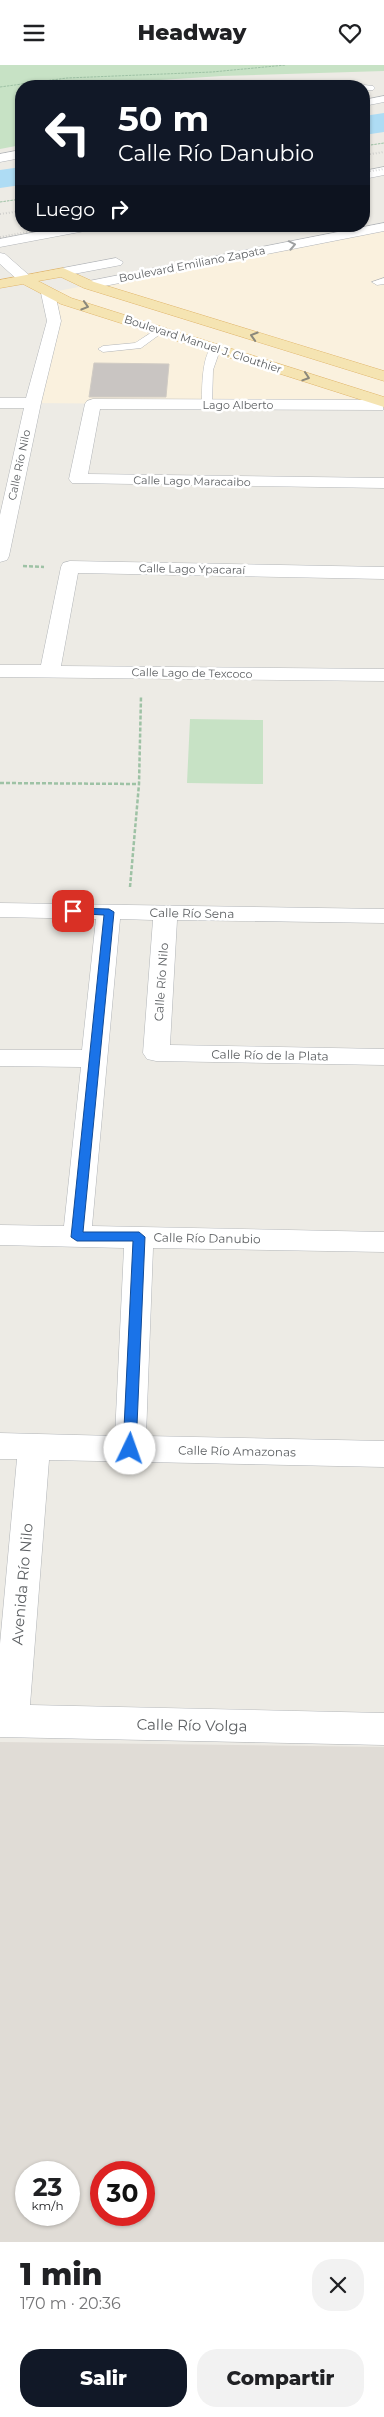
<!DOCTYPE html>
<html lang="es">
<meta charset="utf-8">
<style>
body{margin:0;font-family:Montserrat,sans-serif;background:#f2f2f2;color:#202124;height:100vh;display:flex;flex-direction:column;font-size:19px;white-space:nowrap}
*{box-sizing:border-box;margin:0}
p{font-size:16px;color:#757577}
.icon{flex:none;width:28px;height:28px;fill:none;stroke:currentColor;stroke-width:2;stroke-linecap:round;stroke-linejoin:round}
.map{position:relative;height:2177px;overflow:hidden}
.side{display:flex;flex-direction:column;background:#fff;flex:1}
.side>*{flex:none}
.banner{position:absolute;left:15px;top:15px;width:355px;height:152px;border-radius:20px;box-shadow:0 1px 4px #0004;background:#111827;color:#fff;overflow:hidden}
.speed{position:absolute;left:15px;top:2096px;display:flex;gap:10px;font-size:25px;font-weight:700;text-align:center}
.speed>*{display:grid;place-content:center;width:65px;height:65px;border-radius:50%;background:#fff;box-shadow:0 1px 4px #0004;line-height:1}
.speed small{font-size:12px;font-weight:400}
.speed .limit{border:8px solid #d22;background:#fff;color:#111}
.pin{position:absolute;display:grid;place-items:center;width:42px;height:42px;color:#fff;margin:-21px;border-radius:10px;box-shadow:0 2px 8px #0006}
.me{position:absolute;width:55px;margin:-28px;rotate:3deg;stroke-linejoin:round;filter:drop-shadow(0 0 4px #0008)}
.turn{display:flex;align-items:center;gap:18px;height:105px;padding:0 20px;font-size:22px}
.turn .icon{width:65px;height:65px;stroke-width:2.5}
.turn b{display:block;font-size:35px;line-height:42px}
.then{display:flex;align-items:center;height:48px;padding:0 20px;background:#0003;gap:10px;font-size:19px}
.round{display:grid;place-items:center;flex:none;width:52px;height:52px;border-radius:20px;background:#f2f2f2}
.head{display:flex;align-items:center;justify-content:space-between;height:85px;padding:0 20px}
h1{font-size:30px;font-weight:800;line-height:38px}
.button{display:flex;gap:10px;margin-top:auto;padding:10px 20px}
.button a{flex:1;height:58px;border-radius:20px;background:#111827;color:#fff;font-size:20px;font-weight:800;line-height:58px;text-align:center}
.button a+a{background:#f2f2f2;color:#202124}
header{display:flex;justify-content:space-between;align-items:center;height:65px;padding:0 20px;background:#fff;font-size:22px;font-weight:800}
.map>svg:first-child{display:block}
.commercial{fill:#faf1de}
.education{fill:#e0dcd6;fill-rule:evenodd}
.green{fill:#c7e2c5}
.water{fill:#aedcf4}
.building{fill:#c9c5c2;stroke:#d1ccc4}
.lines{fill:none;stroke-linecap:round;stroke-linejoin:round}
.service-casing{stroke:#b2b5b8;stroke-width:1}
.minor-casing{stroke:#b2b5b8;stroke-width:1}
.secondary-casing{stroke:#b1b4b8;stroke-width:1}
.primary-casing{stroke:#e0b56b;stroke-width:1}
.path-far1{stroke:#9ec2a5;stroke-width:1;stroke-dasharray:2.5 1;stroke-linecap:butt}
.path{stroke:#9ec2a5;stroke-width:2.5;stroke-dasharray:4 2;stroke-linecap:butt}
.service{fill:#fff;fill-rule:evenodd}
.minor{fill:#fff;fill-rule:evenodd}
.secondary{fill:#fff;fill-rule:evenodd}
.primary{fill:#f5e4b2;fill-rule:evenodd}
.rail{stroke:#b3b4b4;stroke-width:2;stroke-dasharray:0.5 2.5;stroke-linecap:butt}
.oneway{stroke:#9ea0a1}
.oneway2{stroke:#8b887b}
.route{fill:#1a73e8;stroke:#114b97}
.labels{text-anchor:middle;dominant-baseline:central;stroke-width:5;stroke-linejoin:round;paint-order:stroke}
.far-street-label{font-size:11px;fill:#5d6063;stroke:#fff}
.street-label{font-size:12px;fill:#5d6063;stroke:#fff}
.near-street-label{font-size:15px;fill:#5d6063;stroke:#fff}
</style>
<header><svg class="icon" aria-label="menu" viewBox="0 0 24 24"><path d="M4 6h16M4 12h16M4 18h16"/></svg>Headway<svg class="icon" aria-label="heart" viewBox="0 0 24 24"><path d="M12 20l-8-8c-3-5 5-10 8-4 3-6 11-1 8 4z"/></svg></header>
<div class="map">
<svg width="384" height="2177" viewBox="0 0 384 2177">
<rect width="100%" height="100%" fill="#edebe5"/>
<!-- commercial -->
<path class="commercial" d="M384,162v179l-351,-3 21,-81 -6,-29z"/>
<!-- education -->
<path class="education" d="M0,1677l384,5v495h-384zM26,2108h43v42h-43zM101,2108h43v42h-43z"/>
<!-- green -->
<path class="green" d="M0,0h384v6l-162,5 -155,10h-46v59l-21,4z
M190,654l73,1v64l-76,-1z"/>
<!-- water -->
<path class="water" d="M384,48v19l-20,3v-19z
M21,102v18l-21,3v-18z"/>
<!-- building -->
<path class="building" d="M94,298l75,1 -3,33h-77z"/>
<g class="lines">
<defs>
<path id="service" d="M384,213v6l-7,1 -5,-3z
M160,262l5,3 -2,2 -22,16 -38,4 -5,-3 5,-3 32,-3z
M216,279l5,3 -8,23 -1,35 -5,3 -5,-3c0,-14 -1,-56 14,-61z"/>
<path id="minor" d="M364,20l9,1 2,2 -2,2 -9,1v-5h-4z
M384,102v8l-20,4v-8z
M67,161h30l-7,4 -90,17v-8z
M0,188l5,1 25,22 2,3 -2,3h-10l-20,-18z
M48,224l7,4 6,28 -20,82 -32,153 -2,4 -7,2v-47l24,-107h-24v-10h26l21,-77 -6,-28z
M93,334l291,1 -1,10 -283,-1 -12,65 296,4v10l-312,-5 -3,-4 16,-75 2,-3z
M70,496l314,6v12l-306,-6 -17,93 323,3v12l-384,-4v-12h41l20,-98 2,-4z
M0,838l384,6v14l-207,-3 -7,125 214,4v16l-228,-4 -9,-2 -4,-6 10,-133 -33,-1 -28,307 292,6v20l-231,-4 -7,188 238,5v26l-335,-7 -19,245 354,8v32l-384,-8v-93l17,-185h-17v-26l115,3 9,-188 -124,-3v-20l64,1 17,-159 -81,-1v-16h82l14,-131 -96,-2z"/>
<path id="secondary" d="M384,31v6l-20,4v-6z
M21,85v8l-21,4v-8z
M384,158v8l-295,58 -7,-4 7,-4z
M116,193l7,4 -2,3 -58,11 -7,-4 7,-4z"/>
<path id="primary" d="M63,203l31,14 290,89v10l-300,-93 -23,-11 -23,4 33,17 313,99v10l-323,-103 -38,-20 -23,4v-8z"/>
</defs>
<!-- service casing -->
<use href="#service" class="service-casing"/>
<!-- minor casing -->
<use href="#minor" class="minor-casing"/>
<!-- secondary casing -->
<use href="#secondary" class="secondary-casing"/>
<!-- primary casing -->
<use href="#primary" class="primary-casing"/>
<!-- path-far1 -->
<path class="path-far1" d="M0,22l67,-9 145,-6 74,-7
M364,81l20,-3
M0,137l21,-3"/>
<!-- path -->
<path class="path" d="M23,501l21,1
M0,718l139,1
M130,822l9,-103 2,-88"/>
<!-- service -->
<use href="#service" class="service"/>
<!-- minor -->
<use href="#minor" class="minor"/>
<!-- secondary -->
<use href="#secondary" class="secondary"/>
<!-- primary -->
<use href="#primary" class="primary"/>
<!-- rail -->
<path class="rail" d="M364,90l20,-3
M364,107l20,-3
M0,149l21,-3
M0,172l62,-11"/>
</g>
<!-- one-way arrows -->
<defs><path id="oneway-chevron" d="M-2-3.5L2.5 0L-2 3.5" fill="none" stroke-width="1.6" stroke-linecap="round" stroke-linejoin="round" transform="scale(1.25)"/></defs>
<use class="oneway" href="#oneway-chevron" transform="translate(292 180) rotate(-11)"/>
<g class="oneway2">
<use href="#oneway-chevron" transform="translate(85 241) rotate(17)"/>
<use href="#oneway-chevron" transform="translate(254 271) rotate(-163)"/>
<use href="#oneway-chevron" transform="translate(306 312) rotate(18)"/>
</g>
<!-- route -->
<path class="route" d="M73,843l36,1 5,3 -31,320h56l6,5 -9,212 -2,4h-9l-2,-4 10,-208h-56l-6,-4 33,-322 -35,-2v-4z"/>
<g class="labels">
<!-- far-street labels -->
<g class="far-street-label">
<text transform="translate(192 199) rotate(-11)">Boulevard Emiliano Zapata</text>
<text transform="translate(203 279) rotate(18)">Boulevard Manuel J. Clouthier</text>
<text x="238" y="340">Lago Alberto</text>
<text transform="translate(19 400) rotate(-78)">Calle Río Nilo</text>
<text transform="translate(192 416) rotate(1)">Calle Lago Maracaibo</text>
<text transform="translate(192 504) rotate(1)">Calle Lago Ypacaraí</text>
<text transform="translate(192 608) rotate(1)">Calle Lago de Texcoco</text>
</g>
<!-- street labels -->
<g class="street-label">
<text transform="translate(192 848) rotate(1)">Calle Río Sena</text>
<text transform="translate(161 917) rotate(-86)">Calle Río Nilo</text>
<text transform="translate(270 990) rotate(1)">Calle Río de la Plata</text>
<text transform="translate(207 1173) rotate(1)">Calle Río Danubio</text>
<text transform="translate(237 1386) rotate(1)">Calle Río Amazonas</text>
</g>
<!-- near-street labels -->
<g class="near-street-label">
<text transform="translate(22 1519) rotate(-85)">Avenida Río Nilo</text>
<text transform="translate(192 1660) rotate(1)">Calle Río Volga</text>
</g>
</g>
</svg>
<div class="speed"><div>23<small>km/h</small></div><div class="limit">30</div></div>
<div class="pin" style="left:73px;top:846px;background:#d93025"><svg class="icon" aria-label="arrive" viewBox="0 0 24 24"><path d="M6 21V4h12l-3 4 3 4H6"/></svg></div>
<svg class="me" style="left:130px;top:1384px" viewBox="-20 -20 40 40"><circle r="19" fill="#fff"/><path d="M0-13L10 11 0 6-10 11z" fill="#1a73e8"/></svg>
<div class="banner">
<div class="turn"><svg class="icon" aria-label="left" viewBox="0 0 24 24"><path d="M17 20v-9H6M10 6l-5 5 5 5"/></svg><div><b>50 m</b>Calle Río Danubio</div></div>
<div class="then">Luego<svg class="icon" aria-label="right" viewBox="0 0 24 24"><path d="M7 20v-9h11M14 6l5 5-5 5"/></svg></div>
</div>
</div>
<section class="side">
<div class="head"><div><h1>1 min</h1><p>170 m · 20:36</p></div><a class="round"><svg class="icon" aria-label="close" viewBox="0 0 24 24"><path d="M6 6l12 12M18 6L6 18"/></svg></a></div>
<div class="button"><a>Salir</a><a>Compartir</a></div>
</section>
